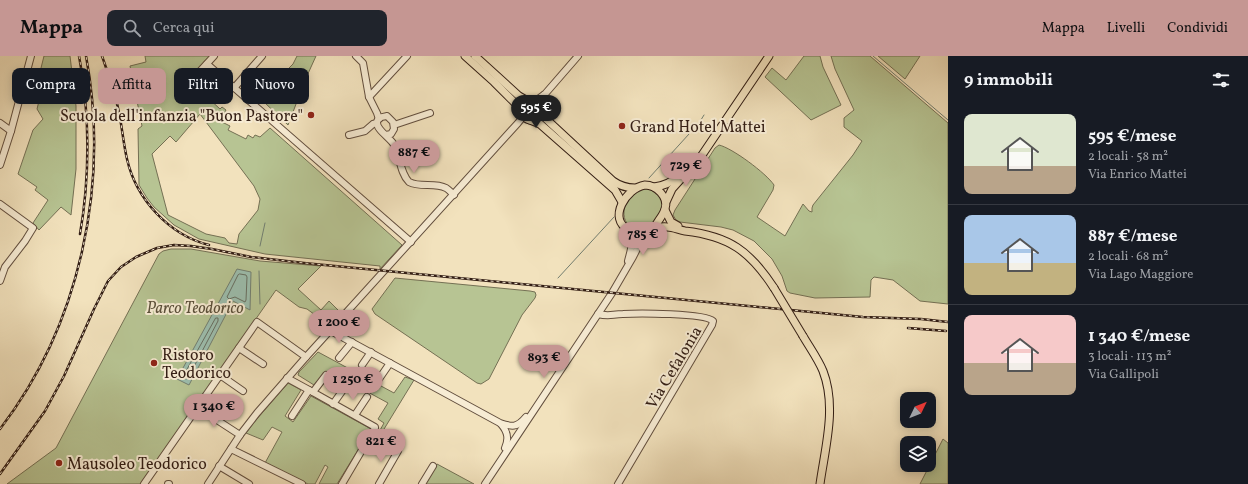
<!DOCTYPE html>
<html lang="it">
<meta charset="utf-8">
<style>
:root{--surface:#171b24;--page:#20242c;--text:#f1f3f6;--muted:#9ea1a6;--line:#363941;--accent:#c59692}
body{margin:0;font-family:Vollkorn,serif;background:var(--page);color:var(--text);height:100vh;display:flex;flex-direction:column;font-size:15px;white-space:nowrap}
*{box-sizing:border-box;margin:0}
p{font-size:13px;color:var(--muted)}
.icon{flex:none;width:22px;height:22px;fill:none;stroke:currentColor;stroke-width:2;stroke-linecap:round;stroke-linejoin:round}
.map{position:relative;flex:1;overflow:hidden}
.sheet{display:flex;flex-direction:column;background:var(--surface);width:300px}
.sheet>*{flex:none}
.banner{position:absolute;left:12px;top:12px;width:380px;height:36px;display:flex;gap:8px}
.needle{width:26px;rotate:47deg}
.buttons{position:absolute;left:900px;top:336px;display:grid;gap:8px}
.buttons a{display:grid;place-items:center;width:36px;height:36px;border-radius:8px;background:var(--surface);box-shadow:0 2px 10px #0003;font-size:20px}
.price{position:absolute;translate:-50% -34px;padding:0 9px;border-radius:14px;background:var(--accent);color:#111;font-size:13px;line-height:26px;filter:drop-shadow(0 1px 2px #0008)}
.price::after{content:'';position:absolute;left:50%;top:24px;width:12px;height:9px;margin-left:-6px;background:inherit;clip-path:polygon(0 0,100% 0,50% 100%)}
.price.active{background:#222;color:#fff}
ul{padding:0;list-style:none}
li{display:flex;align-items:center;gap:12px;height:100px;padding:0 16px}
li+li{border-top:1px solid var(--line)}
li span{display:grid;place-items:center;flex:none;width:112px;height:80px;border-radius:8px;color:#555}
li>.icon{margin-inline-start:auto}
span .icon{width:48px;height:48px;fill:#fffc;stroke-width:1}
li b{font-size:17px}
h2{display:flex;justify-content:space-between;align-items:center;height:48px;padding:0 16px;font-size:17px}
.tag{padding:0 14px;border-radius:8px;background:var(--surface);box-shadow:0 2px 10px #0003;font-size:14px;line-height:36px}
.tag.active{background:var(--accent);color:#111}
header{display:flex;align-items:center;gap:24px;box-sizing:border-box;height:56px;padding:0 20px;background:var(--accent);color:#111}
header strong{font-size:19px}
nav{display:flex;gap:22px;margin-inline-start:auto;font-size:14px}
.search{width:280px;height:36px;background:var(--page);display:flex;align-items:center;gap:10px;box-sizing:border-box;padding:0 14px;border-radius:8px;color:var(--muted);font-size:15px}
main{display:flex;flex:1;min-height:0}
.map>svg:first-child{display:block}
</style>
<header>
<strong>Mappa</strong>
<div class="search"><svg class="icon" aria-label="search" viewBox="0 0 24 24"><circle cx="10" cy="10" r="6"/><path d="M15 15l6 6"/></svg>Cerca qui</div>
<nav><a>Mappa</a><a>Livelli</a><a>Condividi</a></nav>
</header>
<main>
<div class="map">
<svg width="948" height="428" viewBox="0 0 948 428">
<rect width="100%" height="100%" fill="#f2e2bd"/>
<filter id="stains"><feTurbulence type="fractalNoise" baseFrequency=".005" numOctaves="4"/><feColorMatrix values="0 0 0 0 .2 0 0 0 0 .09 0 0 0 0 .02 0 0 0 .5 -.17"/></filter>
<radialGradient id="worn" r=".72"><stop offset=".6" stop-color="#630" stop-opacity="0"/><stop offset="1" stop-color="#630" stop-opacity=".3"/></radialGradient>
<g fill="#b7c493" stroke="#747054" fill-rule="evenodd">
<polygon points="44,0 70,0 76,50 76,113 71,159 61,151 39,174 33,167 48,144 35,134 37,131 18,118 33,74 43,63 37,53 46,17 40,16"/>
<path d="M145,0H210L187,25L192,29L205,15L211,21L202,31L208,36L206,40L220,53L222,51L226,54L220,65L230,70L228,74L246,83L248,79L253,82L255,79L260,81L270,72L402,189L380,213V210L265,198L199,183L174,169L154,151L147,142L139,129L138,73L142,70L130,10L146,6ZM200,58L254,130L260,143L258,154L239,178L237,188L229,187L225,182L206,178L168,159L152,98L170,80L176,86Z"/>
<polygon points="297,0 316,0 306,22 288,69 263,45 289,15 288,13 293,8"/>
<polygon points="804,0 820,0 823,11 841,49 811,64 765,21 772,12 786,24"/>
<path d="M831,0H870L948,67V248L920,245L893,224L874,221L871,224L870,241L815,242L790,237L787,235L782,220L772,203L754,185L733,174L721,171L680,166L676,164L673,159L675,154L715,92L719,89C732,92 766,117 774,129L773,134L757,161L785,180L803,148L809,155L812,156V152L813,149L853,99L862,85L844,71V62L854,54L835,13Z"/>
<polygon points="878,0 920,0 905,23"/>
<circle cx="531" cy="55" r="6"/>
<path d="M648,132L657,136L663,145L662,155L648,173C620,178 617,150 636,135C638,133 644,133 648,132Z"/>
<polygon points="171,193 191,193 260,205 321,210 298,233 321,254 329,245 341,257 330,270 307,253 299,251 276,234 141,428 7,428 56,392 159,198 163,195"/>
<polygon points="395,222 530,235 535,236 536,239 535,242 522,259 489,323 481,328 477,327 375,258 372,253"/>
<polygon points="318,296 394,337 405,321 414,324 381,378 379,376 384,367 378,363 388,347 331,316 328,319 324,317 314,329 298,319 299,316"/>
<polygon points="288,327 301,334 285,360 293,366 311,340 371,373 337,428 319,428 328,411 325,409 315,428 308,428 265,407 282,376 272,371 263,384 246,377 256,364"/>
<polygon points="943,383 948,387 948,428 920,428"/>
<polygon points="437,408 474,428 425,428"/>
</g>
<polygon fill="#9cbeae" stroke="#727e70" points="237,213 251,216 250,254 233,245 189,329 177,323"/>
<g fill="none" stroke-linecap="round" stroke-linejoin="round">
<g stroke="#676e61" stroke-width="1">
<polygon points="240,218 246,219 247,221 246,244 245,246 235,241 229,243 227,241 238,219"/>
<polygon points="216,262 218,262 218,265 188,322 186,323 184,322 184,319"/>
</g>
<g stroke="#727e70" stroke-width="1">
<polyline points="873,0 948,64"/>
<polyline points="649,122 699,67 704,59"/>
<polyline points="260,190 265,167"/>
<polyline points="259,215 260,248"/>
<polyline points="558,222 614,161"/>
</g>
<g stroke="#624e3e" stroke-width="8">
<g id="minor">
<polyline points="356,0 363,7 369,41 377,57 379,63"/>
<polyline points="207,8 411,186"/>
<polyline points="189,27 214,0"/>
<polyline points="234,32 262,0"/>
<polyline points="369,41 407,0"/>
<polyline points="533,47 545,38 578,0"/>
<polyline points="539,52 544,39"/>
<polyline points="0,67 11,75"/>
<polyline points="394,69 430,57"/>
<polyline points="349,79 365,75 373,68 377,67"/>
<path d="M386,79L391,78L394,73L393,66L387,60C382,61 378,61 377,66C376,74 391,82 395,90C400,101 400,117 409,126C420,132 435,126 446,132C449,134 452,137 454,139"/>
<polyline points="0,109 11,75 31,0"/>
<polyline points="0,148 33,172 25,185 5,211 0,225"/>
<path d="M627,173C635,184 631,193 628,205"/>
<path d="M598,258C610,261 612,258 623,258C637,257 705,257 713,265L712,269L618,428"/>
<path d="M331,275L500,367C512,371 517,372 526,361"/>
<polyline points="239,292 263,308"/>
<polyline points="339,302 352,286"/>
<polyline points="362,309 371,296"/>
<polyline points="220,319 243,335"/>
<polyline points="287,322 309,334"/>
<polyline points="379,323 390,307"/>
<polyline points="313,336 326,319"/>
<polyline points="333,348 343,334"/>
<polyline points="197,351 240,379"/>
<polyline points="355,359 367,341"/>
<polyline points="292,360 309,334 375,371 375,372 342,428"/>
<path d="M501,368C508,376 509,383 505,392"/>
<polyline points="231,393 302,428"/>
<polyline points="219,410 249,428"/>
<polyline points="144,428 257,266 306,301"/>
<polyline points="168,428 169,428"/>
<polyline points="208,428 240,379 257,357 306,301 518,67 522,62 522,58"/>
<polyline points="379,428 398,395"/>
<polyline points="422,428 433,410"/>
<polyline points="485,428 612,237 633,201 643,181 647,177"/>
</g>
</g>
<g stroke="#321d14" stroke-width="9">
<g id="major">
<polyline points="465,0 494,26 522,54"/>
<polyline points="475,0 519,40 531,47"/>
<circle cx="531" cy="55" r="9"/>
<path d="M539,55L545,62L613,125C620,130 626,132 635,132"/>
<polyline points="530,64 540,68 615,134 622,146"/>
<path d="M645,129C656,129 669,141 665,153C664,157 661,161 659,164C652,176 643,182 629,174C607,163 626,132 645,129Z"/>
<path d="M654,131C664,130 671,127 678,120"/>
<polyline points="666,146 672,133 700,102 769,0"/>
<polyline points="665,154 671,166 678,170"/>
<path d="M655,171C659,172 663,170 667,171C673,171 679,174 685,175C729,180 750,195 774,232"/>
<path d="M803,280C810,292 818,303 823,315C837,351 825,392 820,428"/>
</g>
</g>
<use href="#minor" stroke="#f7ecd4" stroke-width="6"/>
<use href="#major" stroke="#f2e2bd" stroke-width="7"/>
<g stroke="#321d14" stroke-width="2.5">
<g id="rail">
<path d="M79,0C90,56 90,121 80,178"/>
<path d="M102,0C108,17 114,34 118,52C122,69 123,86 127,103C136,143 169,179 209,189"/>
<polyline points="908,272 946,275"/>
<path d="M0,373C80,269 110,128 86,0"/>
<polyline points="0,418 45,355 64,320 94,253 108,225 121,211 136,201 157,192 174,189 191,190 212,193 251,201 304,207 863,261 921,263 948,266"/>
</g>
</g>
<use href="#rail" stroke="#f7ecd4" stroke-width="1" stroke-dasharray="3" stroke-linecap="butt"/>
<g stroke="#321d14" stroke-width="9" stroke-linecap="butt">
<polyline id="major-bridge" points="774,232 803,280"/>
</g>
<use href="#major-bridge" stroke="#f2e2bd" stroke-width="7"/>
</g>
<g fill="#8f2418" stroke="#f7ecd4" stroke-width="1.5">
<circle cx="311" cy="59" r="4"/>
<circle cx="622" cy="70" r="4"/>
<circle cx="154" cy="307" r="4"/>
<circle cx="59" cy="407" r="4"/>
</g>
<g text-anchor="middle" stroke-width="4" stroke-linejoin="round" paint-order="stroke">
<g font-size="16" fill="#321d14" stroke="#f7ecd4" text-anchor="start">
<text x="303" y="65" text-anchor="end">Scuola dell'infanzia "Buon Pastore"</text>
<text x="630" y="76">Grand Hotel Mattei</text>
<text x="162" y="304">Ristoro<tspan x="162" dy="18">Teodorico</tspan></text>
<text x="67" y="413">Mausoleo Teodorico</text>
</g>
<g font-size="16" font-style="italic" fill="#5a4f3a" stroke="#f7ecd4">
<text x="195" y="257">Parco Teodorico</text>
</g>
<g font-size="16" fill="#321d14" stroke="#f7ecd4">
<text transform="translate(673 311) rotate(-59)" y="6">Via Cefalonia</text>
</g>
</g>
<rect width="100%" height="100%" filter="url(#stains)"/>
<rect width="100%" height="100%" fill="url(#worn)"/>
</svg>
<div class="buttons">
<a><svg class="needle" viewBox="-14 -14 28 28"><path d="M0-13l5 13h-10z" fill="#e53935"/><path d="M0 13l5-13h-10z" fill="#9ea1a6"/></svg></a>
<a><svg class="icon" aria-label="layers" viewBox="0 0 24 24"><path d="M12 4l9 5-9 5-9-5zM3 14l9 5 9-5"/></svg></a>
</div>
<b class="price active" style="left:536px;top:73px">595 €</b>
<b class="price" style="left:414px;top:118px">887 €</b>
<b class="price" style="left:686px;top:131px">729 €</b>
<b class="price" style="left:643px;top:200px">785 €</b>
<b class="price" style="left:339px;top:288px">1 200 €</b>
<b class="price" style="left:544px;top:323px">893 €</b>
<b class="price" style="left:353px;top:345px">1 250 €</b>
<b class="price" style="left:214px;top:372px">1 340 €</b>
<b class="price" style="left:381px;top:407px">821 €</b>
<div class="banner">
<a class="tag">Compra</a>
<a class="tag active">Affitta</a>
<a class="tag">Filtri</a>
<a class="tag">Nuovo</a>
</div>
</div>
<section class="sheet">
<h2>9 immobili<svg class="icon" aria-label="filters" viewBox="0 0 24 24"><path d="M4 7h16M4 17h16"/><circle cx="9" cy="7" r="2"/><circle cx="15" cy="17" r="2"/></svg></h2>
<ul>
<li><span style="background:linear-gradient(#dfe7d0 65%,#b9a48a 0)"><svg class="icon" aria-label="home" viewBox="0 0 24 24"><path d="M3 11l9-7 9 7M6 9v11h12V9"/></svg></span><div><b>595 €/mese</b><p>2 locali · 58 m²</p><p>Via Enrico Mattei</p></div></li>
<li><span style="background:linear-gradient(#a9c7e8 60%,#c2b280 0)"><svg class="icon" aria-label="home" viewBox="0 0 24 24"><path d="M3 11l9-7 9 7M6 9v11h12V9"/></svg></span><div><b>887 €/mese</b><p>2 locali · 68 m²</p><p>Via Lago Maggiore</p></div></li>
<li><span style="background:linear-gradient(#f6c9c9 60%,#b9a48a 0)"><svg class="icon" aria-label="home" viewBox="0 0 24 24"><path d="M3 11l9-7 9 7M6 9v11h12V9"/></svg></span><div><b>1 340 €/mese</b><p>3 locali · 113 m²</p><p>Via Gallipoli</p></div></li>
</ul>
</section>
</main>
